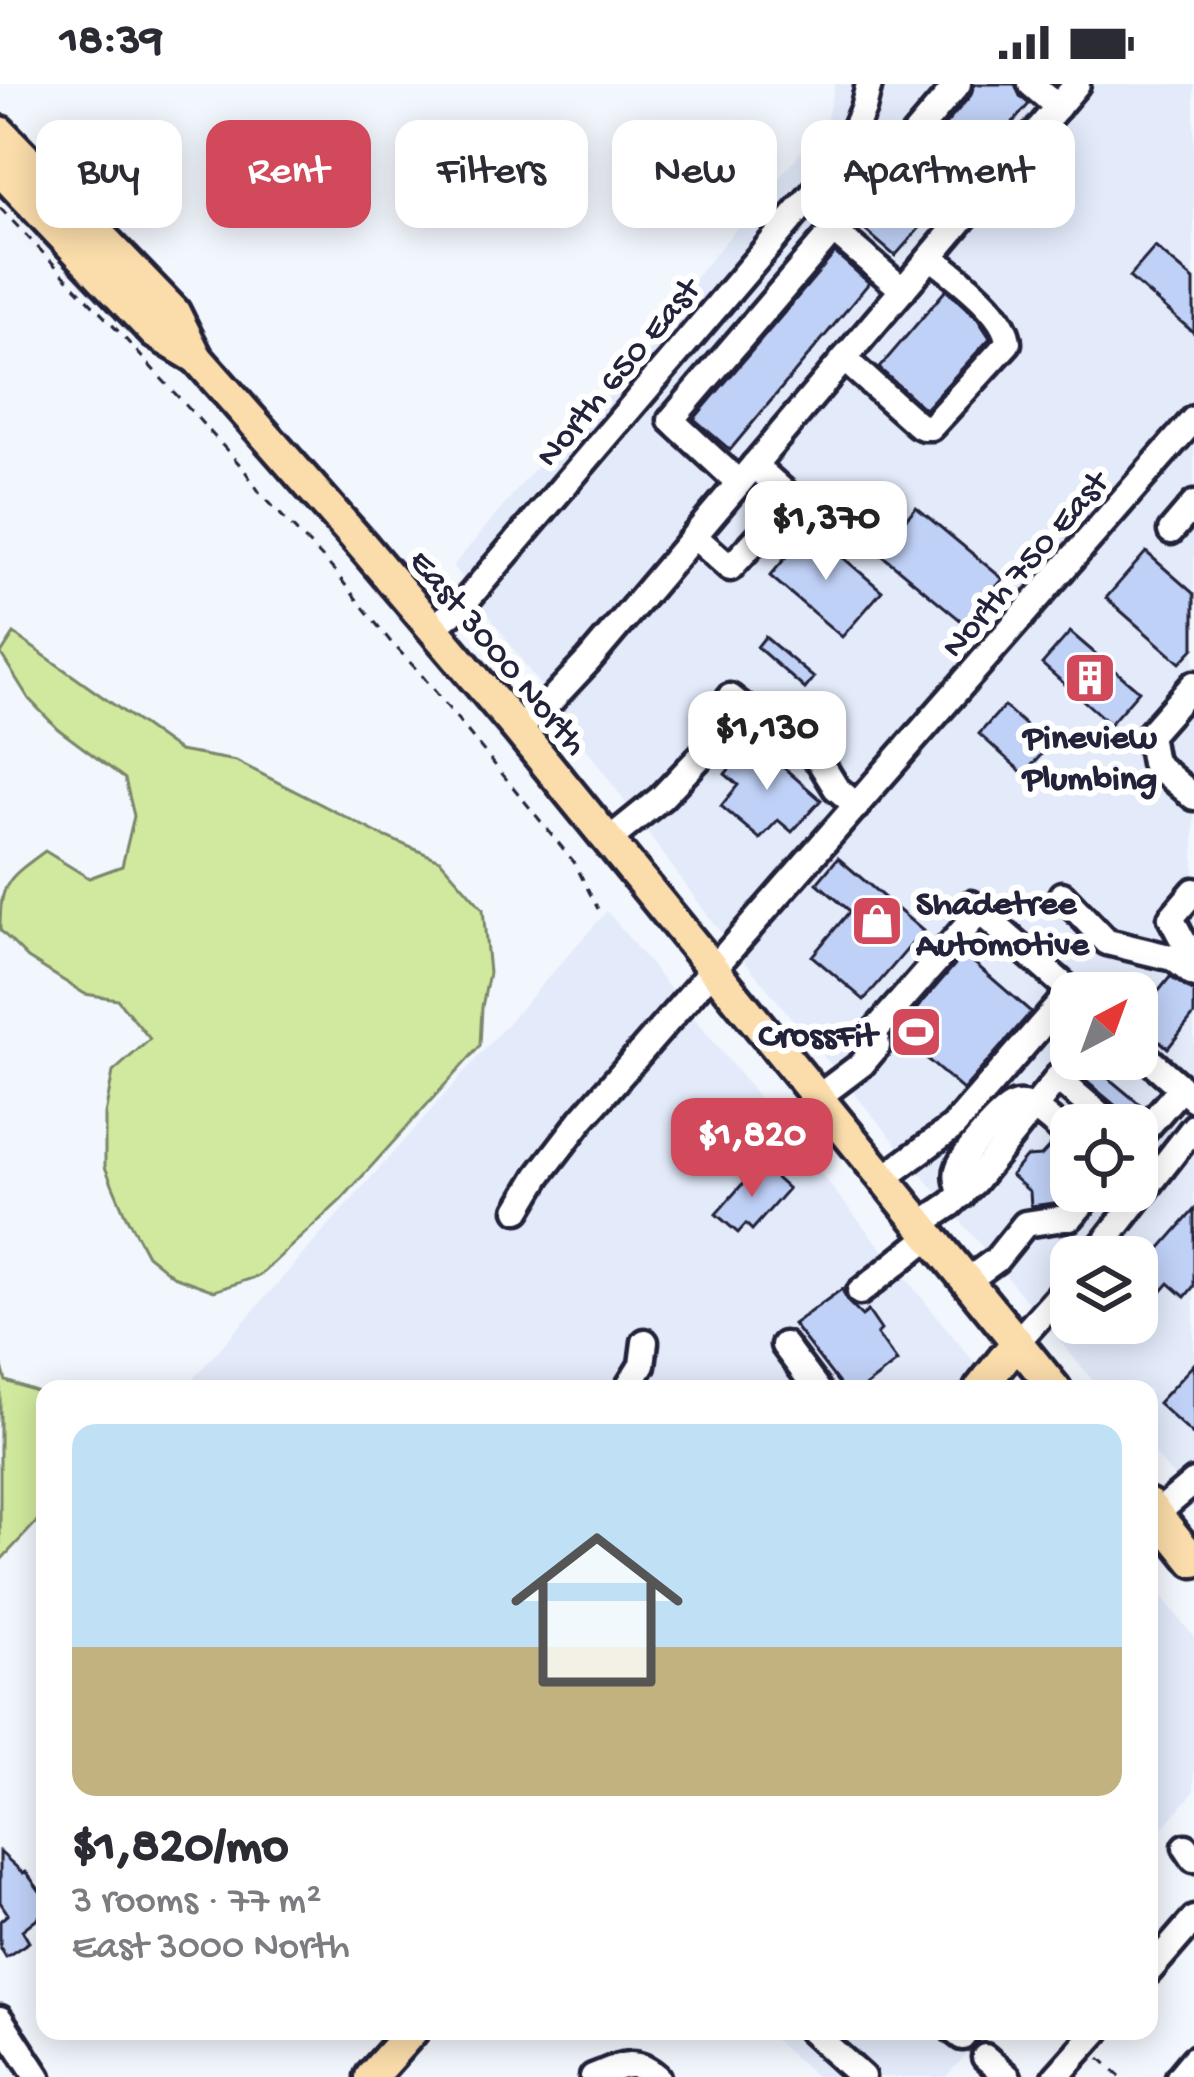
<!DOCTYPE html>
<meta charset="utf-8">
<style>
:root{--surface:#fff;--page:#f2f2f3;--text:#2b2b33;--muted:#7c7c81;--line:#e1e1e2;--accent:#d1495b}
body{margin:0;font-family:"Gochi Hand",sans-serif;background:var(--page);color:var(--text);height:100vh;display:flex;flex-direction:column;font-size:45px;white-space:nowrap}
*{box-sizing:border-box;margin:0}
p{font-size:39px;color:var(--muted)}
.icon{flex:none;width:66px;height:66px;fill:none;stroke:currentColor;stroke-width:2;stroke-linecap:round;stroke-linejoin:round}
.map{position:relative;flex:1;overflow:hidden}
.drawer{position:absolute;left:36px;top:1296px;width:1122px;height:660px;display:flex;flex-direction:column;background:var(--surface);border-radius:24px;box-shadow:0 6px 30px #0003}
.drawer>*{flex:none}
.banner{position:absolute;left:36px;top:36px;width:1122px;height:108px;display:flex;gap:24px}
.needle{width:78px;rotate:41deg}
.tools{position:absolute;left:1050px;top:888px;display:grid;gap:24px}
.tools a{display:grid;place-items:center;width:108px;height:108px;border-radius:24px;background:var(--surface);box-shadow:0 6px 30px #0003;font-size:60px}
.price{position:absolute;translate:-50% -102px;padding:0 27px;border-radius:24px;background:#fff;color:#222;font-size:39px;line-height:78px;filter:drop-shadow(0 3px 6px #0008)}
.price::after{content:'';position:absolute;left:50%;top:72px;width:36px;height:27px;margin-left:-18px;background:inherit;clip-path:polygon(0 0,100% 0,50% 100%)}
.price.current{background:var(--accent);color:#fff}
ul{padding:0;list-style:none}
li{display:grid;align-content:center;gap:24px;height:636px;padding:0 36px}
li+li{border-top:3px solid var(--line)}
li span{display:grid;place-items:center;height:372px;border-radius:24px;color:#555}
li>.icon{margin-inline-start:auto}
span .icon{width:216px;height:216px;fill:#fffc;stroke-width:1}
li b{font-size:51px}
.pill{padding:0 42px;border-radius:24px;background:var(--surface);box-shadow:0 6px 30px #0003;font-size:42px;line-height:108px}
.pill.current{background:var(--accent);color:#fff}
.status{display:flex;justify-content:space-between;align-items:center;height:84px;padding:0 60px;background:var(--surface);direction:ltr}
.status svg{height:33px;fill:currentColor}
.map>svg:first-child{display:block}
</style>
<div class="status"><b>18:39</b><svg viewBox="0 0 49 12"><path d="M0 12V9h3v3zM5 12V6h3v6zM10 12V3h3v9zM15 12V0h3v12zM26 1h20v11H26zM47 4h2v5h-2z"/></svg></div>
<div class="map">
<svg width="1194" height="1993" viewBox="0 0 1194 1993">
<rect width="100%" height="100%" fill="#f2f6fd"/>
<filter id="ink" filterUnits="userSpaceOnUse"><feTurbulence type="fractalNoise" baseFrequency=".00833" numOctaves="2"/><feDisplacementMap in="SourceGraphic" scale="24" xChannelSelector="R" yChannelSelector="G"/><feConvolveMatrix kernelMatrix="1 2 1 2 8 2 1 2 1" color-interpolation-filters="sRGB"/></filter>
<g filter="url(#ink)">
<g fill="#e3ebfb" fill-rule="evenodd">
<path d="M835,0H1194V1417L1149,1363V1305H1100L717,844L453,482L826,38ZM1071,909H1137V975H1071ZM1071,1041H1137V1107H1071ZM1071,1173H1137V1239H1071Z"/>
<polygon points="607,827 996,1305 184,1305"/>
<polygon points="1149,1497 1194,1553 1194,1708 1149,1760"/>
<polygon points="764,1947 986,1947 946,1993 817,1993"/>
</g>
<g fill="#d1e99e" stroke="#7a866c" stroke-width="3">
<path d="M14,550L179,667L236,677L379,750L440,776L483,825L489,889L482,923L480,962L341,1116L259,1192L214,1207L173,1192L147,1171L125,1130L105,1083V1031L113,988L150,955L117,915L85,910L28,874L0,846C0,798 7,795 45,767L89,794L122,782L134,732L125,695L58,645L29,615L1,570Z"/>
<polygon points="0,1275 6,1297 45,1310 45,1429 0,1477"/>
</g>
<g fill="#c0d1f7" stroke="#22223b" stroke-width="3">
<polygon points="974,0 1015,0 1020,12 1029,20 895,172 859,141 971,11"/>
<polygon points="1155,163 1194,196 1194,249 1129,193"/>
<polygon points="835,169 869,199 730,366 694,335"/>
<polygon points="946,206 977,234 990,254 925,325 879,284"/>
<polygon points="916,423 1003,495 965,540 878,468"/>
<polygon points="810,445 882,507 842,553 770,492"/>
<polygon points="1146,468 1194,510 1194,564 1180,579 1106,514"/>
<polygon points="1070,548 1139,607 1110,640 1042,580"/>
<polygon points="765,553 814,594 805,605 757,563"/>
<polygon points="1004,622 1049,662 1024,690 979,650"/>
<polygon points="753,657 821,716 792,748 778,736 760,755 721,722 738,701 725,690"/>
<polygon points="838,774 923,847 864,916 812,872 850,827 817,799"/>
<polygon points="964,870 1031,928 963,1006 896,949"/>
<polygon points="1170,893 1194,908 1194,931 1168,964 1137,938 1137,934"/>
<polygon points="1089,978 1143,1023 1129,1039 1123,1028 1080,992"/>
<polygon points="1052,1060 1061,1068 1071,1071 1071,1093 1062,1104 1062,1118 1031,1122 1030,1108 1011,1091 1026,1073 1041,1072"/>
<polygon points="760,1080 788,1105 752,1146 746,1140 738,1149 716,1130"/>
<polygon points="1194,1126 1194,1202 1185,1213 1169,1199 1137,1236 1137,1191"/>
<polygon points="842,1205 847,1217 862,1232 868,1227 881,1246 877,1250 897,1278 862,1305 843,1305 793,1240"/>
<polygon points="1194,1280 1194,1352 1158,1319"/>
<polygon points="0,1768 23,1789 26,1788 45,1814 45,1828 22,1846 29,1858 6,1873 0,1863 0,1837 8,1830 0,1818"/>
</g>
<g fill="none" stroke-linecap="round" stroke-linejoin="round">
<g stroke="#22223b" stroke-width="33">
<g id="minor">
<polyline points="1031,0 1058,23"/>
<polyline points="833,146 903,206"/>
<path d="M844,275L917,340L923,343H931L1008,259C1007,229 954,191 931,173"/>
<polyline points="739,399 671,336 958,0"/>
<polyline points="1171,447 1194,420"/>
<polyline points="694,452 730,484 793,416 754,381"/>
<polyline points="433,544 464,519 839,79 863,25 869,0"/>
<polyline points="1194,600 1149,651 1154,679 1194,713"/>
<polyline points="730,613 754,632 787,646 820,678 836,704 857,722"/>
<polyline points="517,644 544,624 589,576 1077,0"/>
<polyline points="609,756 661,714 722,650"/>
<polyline points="1194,807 1171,834 1189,868 1194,873"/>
<polyline points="1062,811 1107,858 1173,874 1194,891"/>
<polyline points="971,820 1073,909"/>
<polyline points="1137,965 1194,1015"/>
<polyline points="1057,994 1112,1041"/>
<polyline points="817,1014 862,980 877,962 875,947 980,827"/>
<polyline points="1137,1055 1181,1004"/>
<polyline points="884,1094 953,1043 1071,907"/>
<path d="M962,1111C959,1102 955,1092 959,1083C964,1070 1003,1023 1016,1021C1036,1018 1057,1043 1071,1055"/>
<polyline points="518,1126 539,1091 582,1035 1194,335"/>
<polyline points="921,1140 951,1120 975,1097 1073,975"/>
<polyline points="1093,1173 1194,1043"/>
<polyline points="967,1197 996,1176 1025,1140 1071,1133 1093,1107"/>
<polyline points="860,1208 930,1152"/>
<polyline points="1017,1258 1071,1198"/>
<polyline points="784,1261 817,1305"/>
<polyline points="627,1305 642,1281 645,1258"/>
<polyline points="1156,1430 1194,1398"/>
<polyline points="1186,1763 1194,1775"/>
<polyline points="1149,1887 1194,1835"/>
<polyline points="0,1935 38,1993"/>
<polyline points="811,1947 862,1993"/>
<polyline points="954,1947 962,1953 967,1947"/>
<polyline points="985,1973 1008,1993"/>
<path d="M593,1993C619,1983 634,1972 657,1993"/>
<polyline points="1056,1993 1097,1947"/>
<polyline points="1179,1993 1194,1975"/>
</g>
</g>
<g stroke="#22223b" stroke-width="39">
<g id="major">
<polyline points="0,48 174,228 197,274 362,461 517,644 1055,1305"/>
<polyline points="0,86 155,249 197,274"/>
<polyline points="980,1305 1017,1258"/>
<polyline points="1149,1421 1194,1477"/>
<polyline points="371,1993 412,1947"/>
</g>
</g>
<g stroke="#22223b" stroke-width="3" stroke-dasharray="9 9" stroke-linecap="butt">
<polyline points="0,124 119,248 243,384 260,409 331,483 390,557 420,589 574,778 598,825"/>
<polyline points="1100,1974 1121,1993"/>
</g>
<use href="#minor" stroke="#fff" stroke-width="24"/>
<use href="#major" stroke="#fbddab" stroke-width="30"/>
</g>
</g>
<defs>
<g id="building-square" transform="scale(2.7)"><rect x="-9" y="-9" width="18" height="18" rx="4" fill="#d1495b" stroke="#fff"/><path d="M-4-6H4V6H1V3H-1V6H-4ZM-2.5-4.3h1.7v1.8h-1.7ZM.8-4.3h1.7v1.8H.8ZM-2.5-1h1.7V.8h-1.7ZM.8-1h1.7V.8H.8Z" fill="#fff"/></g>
<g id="shop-square" transform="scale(2.7)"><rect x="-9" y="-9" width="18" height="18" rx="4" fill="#d1495b" stroke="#fff"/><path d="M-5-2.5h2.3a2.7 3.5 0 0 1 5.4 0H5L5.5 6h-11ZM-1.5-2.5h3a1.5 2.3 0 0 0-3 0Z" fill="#fff"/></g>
<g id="stadium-square" transform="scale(2.7)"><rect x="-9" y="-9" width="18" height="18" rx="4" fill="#d1495b" stroke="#fff"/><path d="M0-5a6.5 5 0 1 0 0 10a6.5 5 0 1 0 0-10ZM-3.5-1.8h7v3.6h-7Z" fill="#fff"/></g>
</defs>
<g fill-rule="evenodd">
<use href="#building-square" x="1090" y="594"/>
<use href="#shop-square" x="877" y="837"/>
<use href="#stadium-square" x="916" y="948"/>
</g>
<g text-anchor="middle" stroke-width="12" stroke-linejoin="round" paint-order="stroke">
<g font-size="36" fill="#22223b" stroke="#fff">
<text transform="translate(615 286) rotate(-50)" y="13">North 650 East</text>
<text transform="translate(1022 478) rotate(-49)" y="13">North 750 East</text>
<text transform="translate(501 566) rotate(50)" y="13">East 3000 North</text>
</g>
<g font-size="36" font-weight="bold" fill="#22223b" stroke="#fff">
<text x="1090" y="663">Pineview<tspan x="1090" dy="41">Plumbing</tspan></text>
<text x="916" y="829" text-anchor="start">Shadetree<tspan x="916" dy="41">Automotive</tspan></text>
<text x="877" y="961" text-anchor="end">CrossFit</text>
</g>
</g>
</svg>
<div class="tools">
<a><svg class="needle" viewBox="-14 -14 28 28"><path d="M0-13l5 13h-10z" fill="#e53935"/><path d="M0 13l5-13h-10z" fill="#7c7c81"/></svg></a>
<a><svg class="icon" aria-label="locate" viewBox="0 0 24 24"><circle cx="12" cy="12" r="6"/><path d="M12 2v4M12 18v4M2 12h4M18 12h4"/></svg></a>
<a><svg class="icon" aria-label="layers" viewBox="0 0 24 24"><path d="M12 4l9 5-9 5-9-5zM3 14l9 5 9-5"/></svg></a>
</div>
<b class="price" style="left:826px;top:499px">$1,370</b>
<b class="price" style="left:767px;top:709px">$1,130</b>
<b class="price current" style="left:752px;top:1116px">$1,820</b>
<div class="banner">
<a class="pill">Buy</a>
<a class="pill current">Rent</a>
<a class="pill">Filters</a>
<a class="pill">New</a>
<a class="pill">Apartment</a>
</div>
<section class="drawer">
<ul>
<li><span style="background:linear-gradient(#bfe0f5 60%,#c2b280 0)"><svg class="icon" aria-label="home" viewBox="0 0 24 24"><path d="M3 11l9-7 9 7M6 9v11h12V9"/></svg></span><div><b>$1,820/mo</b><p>3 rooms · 77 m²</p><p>East 3000 North</p></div></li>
</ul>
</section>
</div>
